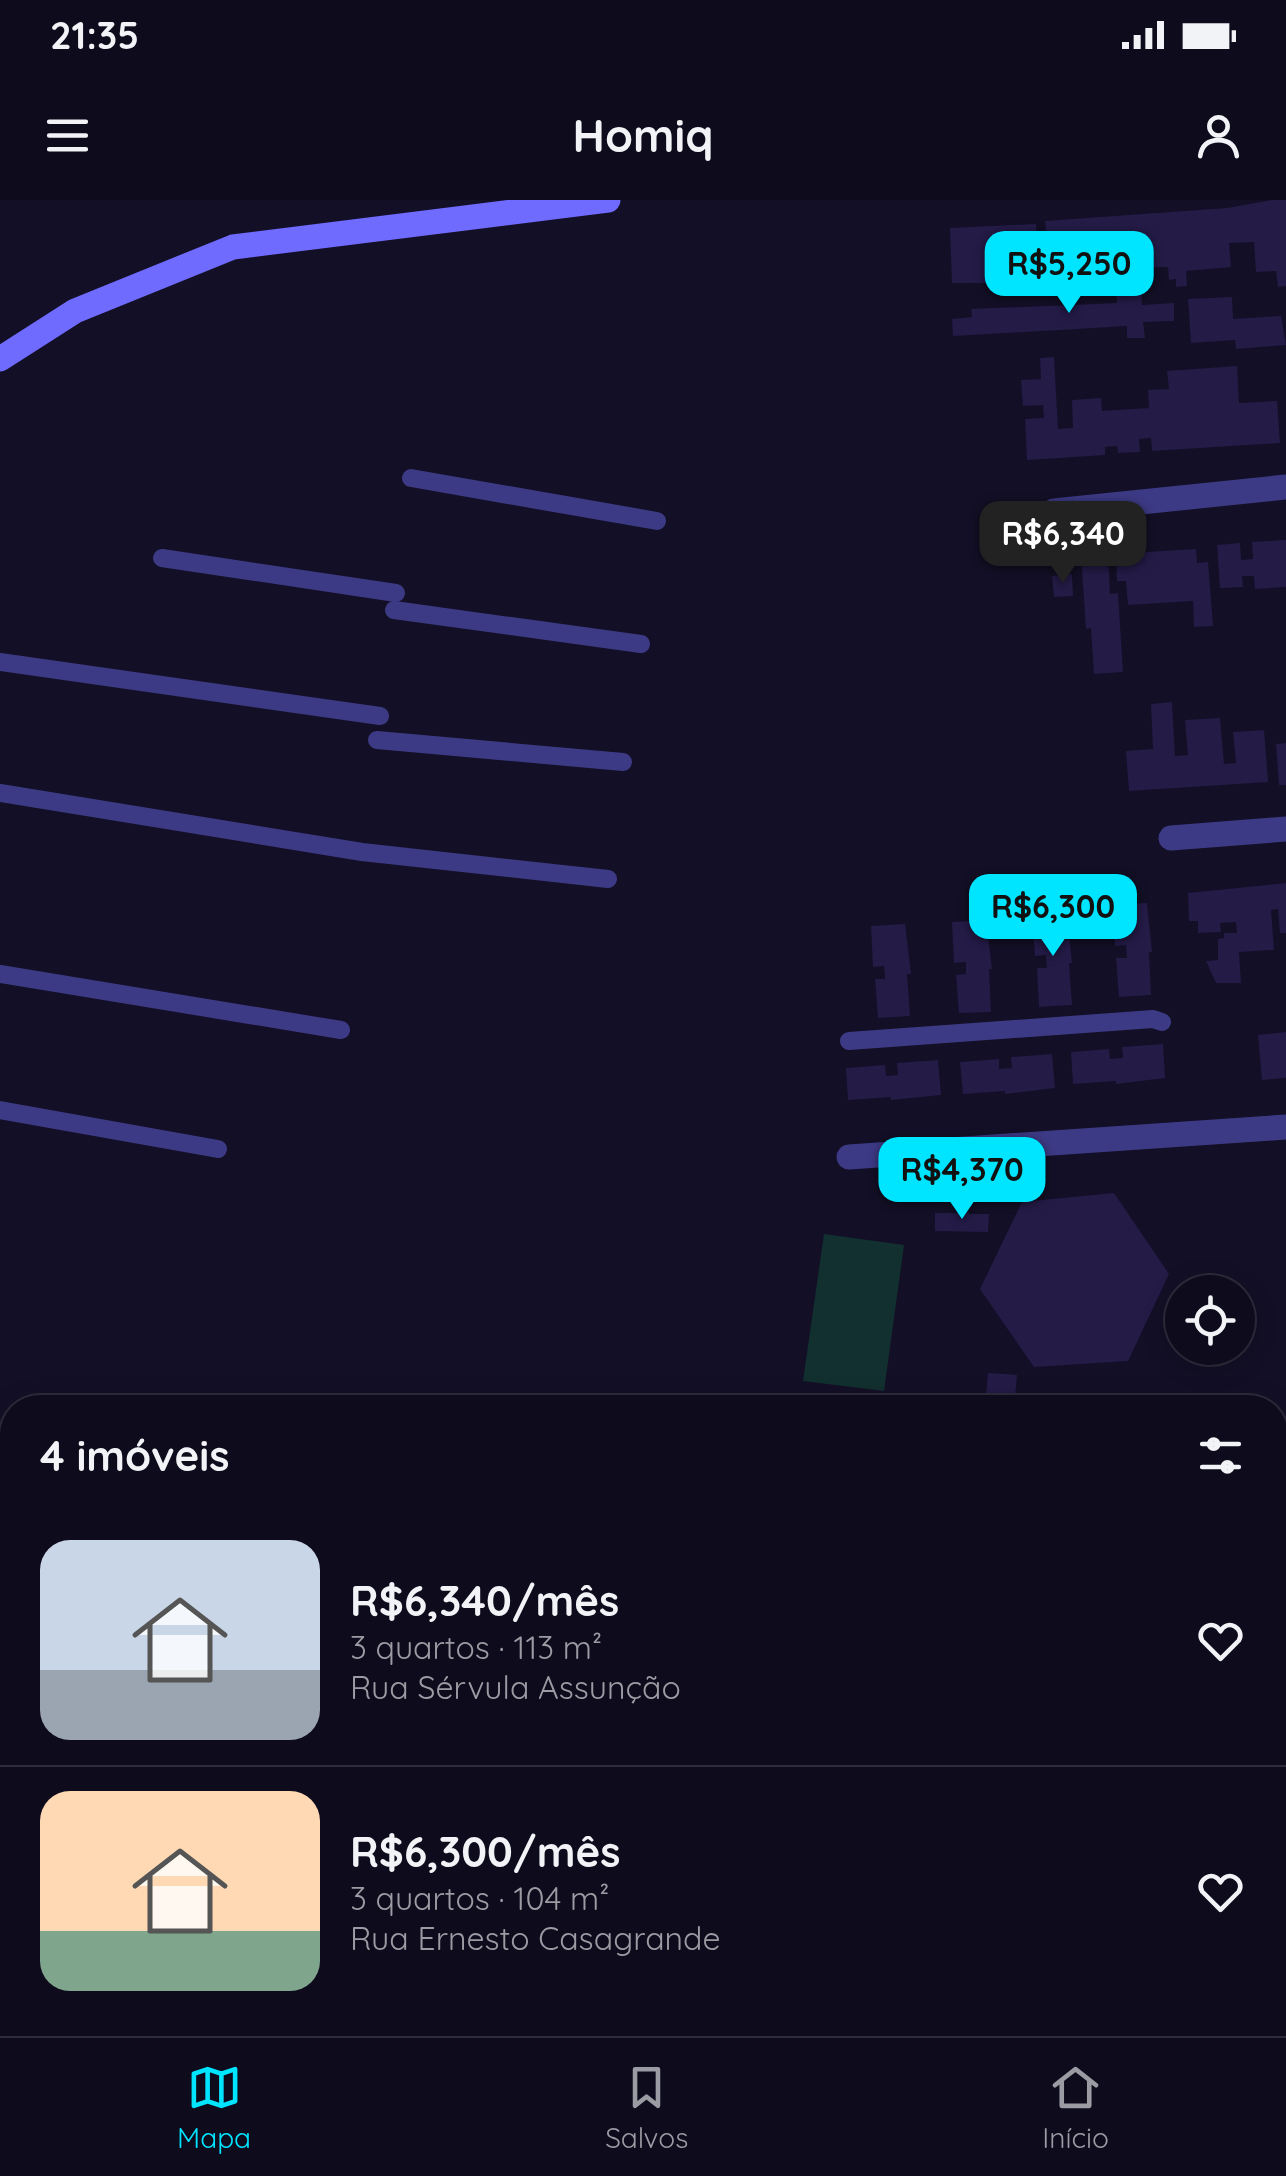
<!DOCTYPE html>
<html lang="pt">
<meta charset="utf-8">
<style>
:root{--surface:#0e0b1c;--page:#1c1929;--text:#f1f3f6;--muted:#9b9ba3;--line:#2e2b3b;--accent:#00e5ff}
body{margin:0;font-family:Quicksand,sans-serif;background:var(--page);color:var(--text);height:100vh;display:flex;flex-direction:column;font-size:38px;white-space:nowrap}
*{box-sizing:border-box;margin:0}
p{font-size:32px;color:var(--muted)}
.icon{flex:none;width:55px;height:55px;fill:none;stroke:currentColor;stroke-width:2;stroke-linecap:round;stroke-linejoin:round}
.map{position:relative;flex:1;overflow:hidden}
.drawer{position:absolute;left:0px;top:1195px;width:1288px;height:642px;display:flex;flex-direction:column;background:var(--surface);border-radius:40px 40px 0 0;box-shadow:0 5px 25px #0003,0 0 0 2px var(--line)}
.drawer>*{flex:none}
.tools{position:absolute;left:1165px;top:1075px;display:grid;gap:20px}
.tools a{display:grid;place-items:center;width:90px;height:90px;border-radius:50%;background:var(--surface);box-shadow:0 5px 25px #0003,0 0 0 2px var(--line);font-size:50px}
.price{position:absolute;translate:-50% -85px;padding:0 22px;border-radius:20px;background:var(--accent);color:#111;font-size:32px;line-height:65px;filter:drop-shadow(0 2px 5px #0008)}
.price::after{content:'';position:absolute;left:50%;top:60px;width:30px;height:22px;margin-left:-15px;background:inherit;clip-path:polygon(0 0,100% 0,50% 100%)}
.price.active{background:#222;color:#fff}
ul{padding:0;list-style:none}
li{display:flex;align-items:center;gap:30px;height:250px;padding:0 40px}
li+li{border-top:2px solid var(--line)}
li span{display:grid;place-items:center;flex:none;width:280px;height:200px;border-radius:30px;color:#555}
li>.icon{margin-inline-start:auto}
span .icon{width:120px;height:120px;fill:#fffc;stroke-width:1}
li b{font-size:42px}
h2{display:flex;justify-content:space-between;align-items:center;height:120px;padding:0 40px;font-size:42px}
.status{display:flex;justify-content:space-between;align-items:center;height:70px;padding:0 50px;background:var(--surface);direction:ltr}
.status svg{height:28px;fill:currentColor}
header{display:flex;justify-content:space-between;align-items:center;height:130px;padding:0 40px;background:var(--surface);font-size:45px;font-weight:800}
.tab-bar{display:flex;justify-content:space-around;align-items:center;height:140px;border-top:2px solid var(--line);background:var(--surface);font-size:28px;color:var(--muted)}
.tab-bar a{display:grid;justify-items:center;gap:5px}
.tab-bar .active{color:var(--accent)}
.map>svg:first-child{display:block}
</style>
<div class="status"><b>21:35</b><svg viewBox="0 0 49 12"><path d="M0 12V9h3v3zM5 12V6h3v6zM10 12V3h3v9zM15 12V0h3v12zM26 1h20v11H26zM47 4h2v5h-2z"/></svg></div>
<header><svg class="icon" aria-label="menu" viewBox="0 0 24 24"><path d="M4 6h16M4 12h16M4 18h16"/></svg>Homiq<svg class="icon" aria-label="person" viewBox="0 0 24 24"><circle cx="12" cy="8" r="4"/><path d="M4 21q1-7 8-7t8 7"/></svg></header>
<div class="map">
<svg width="1286" height="1836" viewBox="0 0 1286 1836">
<rect width="100%" height="100%" fill="#130f26"/>
<polygon fill="#12302f" points="824,1034 904,1045 884,1191 803,1181"/>
<g fill="#241b47">
<polygon points="1272,0 1286,0 1286,86 1278,87 1276,71 1256,72 1254,42 1229,43 1231,67 1186,71 1187,86 1176,87 1176,79 1169,80 1168,67 1127,68 1127,75 1025,76 1024,72 1014,72 1012,42 1002,43 1005,90 989,90 989,83 952,83 950,28 1036,24 1038,54 1048,53 1045,21 1227,8"/>
<polygon points="1141,81 1142,105 1174,103 1174,121 1143,122 1145,138 1127,138 1127,126 953,136 952,119 972,117 971,109 1117,103 1116,83"/>
<polygon points="1232,97 1233,119 1281,116 1286,145 1236,149 1235,140 1191,143 1188,99"/>
<polygon points="1054,157 1058,229 1073,228 1072,200 1101,198 1102,211 1149,208 1148,190 1169,189 1167,171 1237,166 1239,203 1277,201 1280,243 1152,251 1151,238 1139,239 1140,252 1118,253 1117,246 1105,247 1105,255 1027,260 1025,219 1044,218 1043,205 1023,206 1021,180 1041,179 1040,158"/>
<polygon points="1286,340 1286,387 1255,389 1254,376 1242,376 1243,387 1220,388 1217,345 1240,343 1241,360 1253,359 1252,342"/>
<polygon points="1196,349 1197,363 1208,362 1213,426 1194,427 1193,401 1128,405 1126,381 1117,381 1116,354"/>
<polygon points="1108,355 1110,394 1118,393 1123,472 1094,474 1091,428 1086,429 1081,356"/>
<polygon points="1072,374 1073,396 1054,397 1052,376"/>
<polygon points="1172,502 1175,556 1188,555 1185,520 1220,518 1224,564 1236,563 1233,532 1264,530 1268,582 1129,591 1126,551 1153,549 1151,504"/>
<polygon points="1286,543 1286,585 1279,585 1276,544"/>
<polygon points="1286,683 1286,733 1280,733 1278,709 1271,710 1274,750 1239,752 1241,783 1216,783 1206,761 1218,760 1218,739 1224,738 1224,733 1237,733 1236,722 1220,723 1221,732 1198,733 1198,721 1189,721 1188,693"/>
<polygon points="1147,703 1152,752 1149,752 1151,795 1119,797 1116,758 1127,758 1126,745 1115,746 1112,705"/>
<polygon points="1067,713 1072,763 1069,763 1072,805 1039,807 1037,768 1047,768 1046,755 1035,756 1032,715"/>
<polygon points="986,720 992,769 989,769 991,812 959,813 956,775 966,774 966,762 954,763 952,722"/>
<polygon points="905,724 911,774 907,774 910,816 878,818 875,779 885,779 884,766 873,767 871,726"/>
<polygon points="1286,832 1286,878 1262,880 1258,835"/>
<polygon points="1163,844 1165,878 1116,884 1116,881 1073,884 1071,852 1109,849 1110,859 1123,858 1122,847"/>
<polygon points="1052,854 1055,888 1005,894 1005,891 963,894 960,862 999,859 999,869 1012,868 1011,857"/>
<polygon points="938,860 941,895 891,900 891,897 848,900 846,868 885,865 886,876 898,875 897,863"/>
<polygon points="1114,993 1169,1074 1128,1161 1034,1167 980,1089 1022,1002"/>
<polygon points="965,1009 970,1014 989,1014 988,1032 935,1031 935,1013 957,1013"/>
<polygon points="988,1173 1017,1175 1014,1208 985,1208"/>
<polygon points="1286,1468 1286,1523 1275,1525 1275,1470"/>
<polygon points="1286,1771 1286,1829 1262,1834 1260,1825 1275,1825 1275,1773"/>
</g>
<g fill="none" stroke-linecap="round" stroke-linejoin="round">
<g stroke="#3d3a85" stroke-width="18">
<polyline points="411,278 657,321"/>
<polyline points="162,358 396,393"/>
<polyline points="394,410 641,444"/>
<polyline points="0,462 380,516"/>
<polyline points="377,540 623,562"/>
<polyline points="0,593 362,652 608,679"/>
<polyline points="0,774 341,830"/>
<polyline points="849,841 1153,819 1162,822"/>
<polyline points="0,910 218,949"/>
</g>
<g stroke="#3d3a85" stroke-width="25">
<polyline points="1054,311 1286,287"/>
<polyline points="1171,638 1286,629"/>
<polyline points="849,957 1286,927"/>
<polyline points="0,1307 12,1318"/>
<polyline points="1275,1631 1286,1629"/>
<polyline points="0,1687 12,1699"/>
<polyline points="151,1825 163,1836"/>
<polyline points="863,1825 868,1836"/>
<polyline points="1166,1825 1170,1836"/>
<polyline points="528,1836 530,1825"/>
<polyline points="637,1836 639,1825"/>
</g>
<polyline stroke="#6f6bff" stroke-width="25" points="0,159 75,111 233,47 608,0"/>
</g>
</svg>
<div class="tools">
<a><svg class="icon" aria-label="locate" viewBox="0 0 24 24"><circle cx="12" cy="12" r="6"/><path d="M12 2v4M12 18v4M2 12h4M18 12h4"/></svg></a>
</div>
<b class="price" style="left:1069px;top:116px">R$5,250</b>
<b class="price active" style="left:1063px;top:386px">R$6,340</b>
<b class="price" style="left:1053px;top:759px">R$6,300</b>
<b class="price" style="left:962px;top:1022px">R$4,370</b>
<section class="drawer">
<h2>4 imóveis<svg class="icon" aria-label="filters" viewBox="0 0 24 24"><path d="M4 7h16M4 17h16"/><circle cx="9" cy="7" r="2"/><circle cx="15" cy="17" r="2"/></svg></h2>
<ul>
<li><span style="background:linear-gradient(#c9d6e8 65%,#9aa5b1 0)"><svg class="icon" aria-label="home" viewBox="0 0 24 24"><path d="M3 11l9-7 9 7M6 9v11h12V9"/></svg></span><div><b>R$6,340/mês</b><p>3 quartos · 113 m²</p><p>Rua Sérvula Assunção</p></div><svg class="icon" aria-label="heart" viewBox="0 0 24 24"><path d="M12 20l-8-8c-3-5 5-10 8-4 3-6 11-1 8 4z"/></svg></li>
<li><span style="background:linear-gradient(#ffd9b3 70%,#7fa58c 0)"><svg class="icon" aria-label="home" viewBox="0 0 24 24"><path d="M3 11l9-7 9 7M6 9v11h12V9"/></svg></span><div><b>R$6,300/mês</b><p>3 quartos · 104 m²</p><p>Rua Ernesto Casagrande</p></div><svg class="icon" aria-label="heart" viewBox="0 0 24 24"><path d="M12 20l-8-8c-3-5 5-10 8-4 3-6 11-1 8 4z"/></svg></li>
</ul>
</section>
</div>
<nav class="tab-bar">
<a class="active"><svg class="icon" aria-label="map" viewBox="0 0 24 24"><path d="M3 6l6-2 6 2 6-2v14l-6 2-6-2-6 2zM9 4v14M15 6v14"/></svg>Mapa</a>
<a><svg class="icon" aria-label="saved" viewBox="0 0 24 24"><path d="M7 4h10v16l-5-4-5 4z"/></svg>Salvos</a>
<a><svg class="icon" aria-label="home" viewBox="0 0 24 24"><path d="M3 11l9-7 9 7M6 9v11h12V9"/></svg>Início</a>
</nav>
